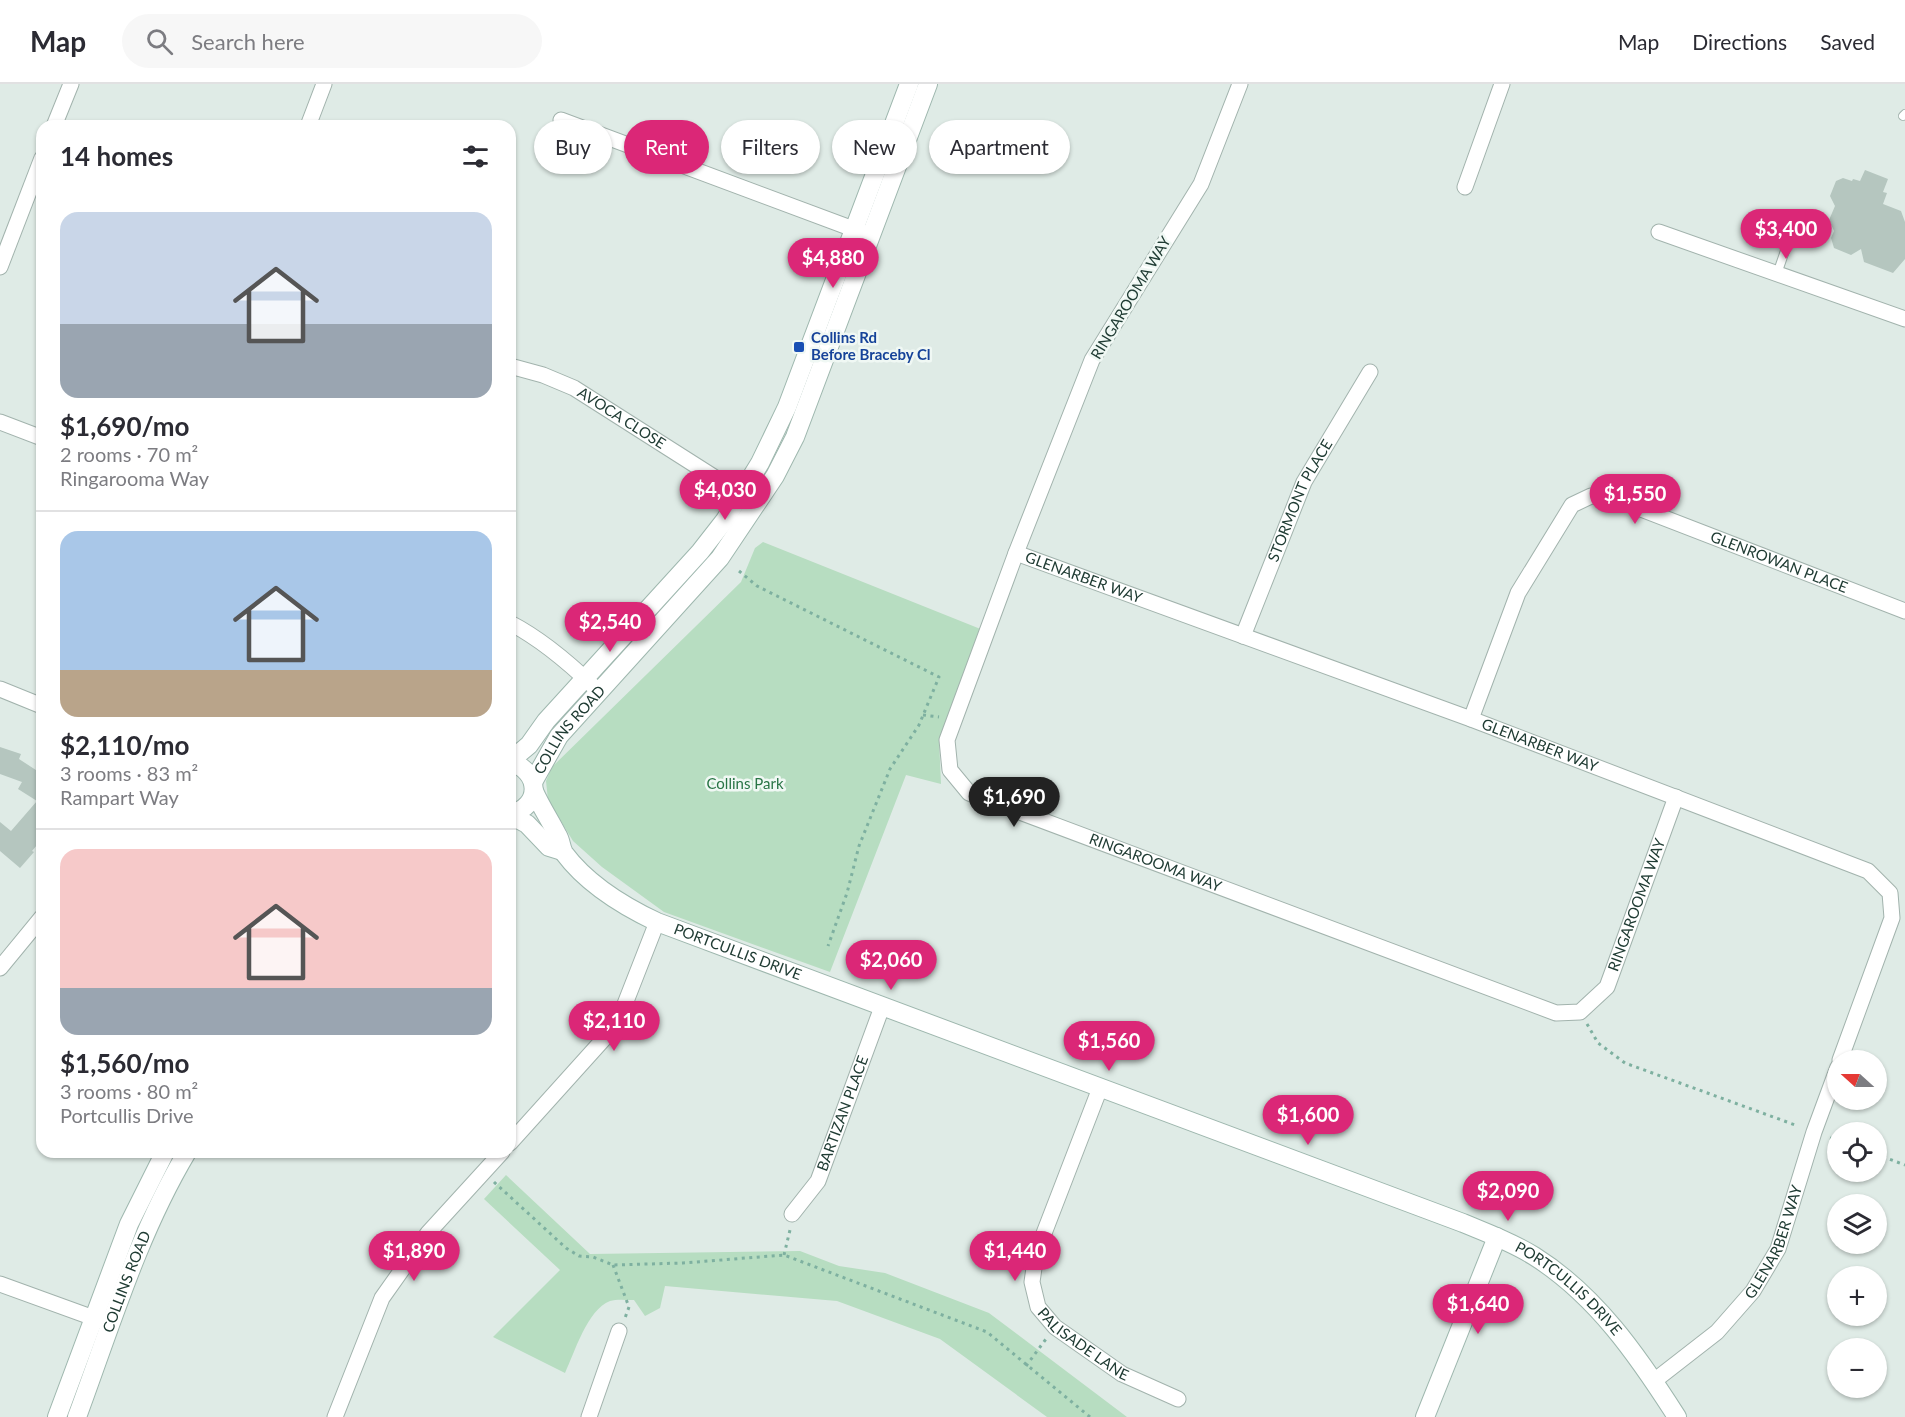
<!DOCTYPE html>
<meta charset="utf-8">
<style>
:root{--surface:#fff;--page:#f7f7f7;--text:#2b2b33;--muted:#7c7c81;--line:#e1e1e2;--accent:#db2777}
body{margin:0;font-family:Lato,sans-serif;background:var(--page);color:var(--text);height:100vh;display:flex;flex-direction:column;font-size:22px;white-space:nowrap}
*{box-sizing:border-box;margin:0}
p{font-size:20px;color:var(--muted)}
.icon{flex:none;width:33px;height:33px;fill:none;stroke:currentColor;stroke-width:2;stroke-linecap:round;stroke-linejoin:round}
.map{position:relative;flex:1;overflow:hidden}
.side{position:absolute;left:36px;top:36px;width:480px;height:1038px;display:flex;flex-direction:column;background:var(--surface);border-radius:18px;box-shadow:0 2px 4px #0004}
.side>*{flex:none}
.top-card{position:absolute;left:534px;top:36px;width:570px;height:54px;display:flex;gap:12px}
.needle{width:39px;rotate:291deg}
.buttons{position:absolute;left:1827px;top:966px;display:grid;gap:12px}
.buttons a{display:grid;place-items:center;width:60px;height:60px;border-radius:50%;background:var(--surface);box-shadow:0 2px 4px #0004;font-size:30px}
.price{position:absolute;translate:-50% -51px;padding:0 14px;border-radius:21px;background:var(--accent);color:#fff;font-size:20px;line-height:39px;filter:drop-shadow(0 2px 3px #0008)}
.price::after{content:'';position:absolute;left:50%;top:36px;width:18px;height:14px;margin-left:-9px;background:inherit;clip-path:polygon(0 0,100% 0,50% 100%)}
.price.on{background:#222;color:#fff}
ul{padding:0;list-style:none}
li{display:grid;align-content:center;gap:12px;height:318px;padding:0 24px}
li+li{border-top:2px solid var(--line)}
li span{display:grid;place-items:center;height:186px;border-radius:18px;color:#555}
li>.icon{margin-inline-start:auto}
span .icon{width:108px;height:108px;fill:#fffc;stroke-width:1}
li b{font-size:26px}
h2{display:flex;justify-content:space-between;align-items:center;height:72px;padding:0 24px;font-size:26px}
.chip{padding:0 21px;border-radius:27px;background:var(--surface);box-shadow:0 2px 4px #0004;font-size:21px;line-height:54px}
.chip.on{background:var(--accent);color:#fff}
header{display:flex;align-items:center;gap:36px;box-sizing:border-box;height:84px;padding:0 30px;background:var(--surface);border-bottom:2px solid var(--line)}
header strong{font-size:28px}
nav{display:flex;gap:33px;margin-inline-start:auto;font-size:21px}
.search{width:420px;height:54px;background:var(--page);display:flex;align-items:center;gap:15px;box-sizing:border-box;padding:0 21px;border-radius:33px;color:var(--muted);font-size:22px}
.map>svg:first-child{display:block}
</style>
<header>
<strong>Map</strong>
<div class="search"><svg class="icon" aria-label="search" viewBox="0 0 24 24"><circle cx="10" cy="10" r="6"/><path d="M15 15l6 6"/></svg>Search here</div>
<nav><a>Map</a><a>Directions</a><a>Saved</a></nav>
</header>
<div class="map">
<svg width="1905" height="1333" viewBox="0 0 1905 1333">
<rect width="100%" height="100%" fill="#dfebe6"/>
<g fill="#b7ddc1">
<polygon points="763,458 983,546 939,655 941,700 906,691 830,888 664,828 602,783 573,757 548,716 546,697 552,683 741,498 755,464"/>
<path d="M506,1091L590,1170L800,1167L839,1182L885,1189L989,1229L1127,1333H1047L940,1255L837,1217L665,1202L660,1224L645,1232L634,1216C626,1216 616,1215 610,1217C587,1226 575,1268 565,1289L493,1253L560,1186L484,1115Z"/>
</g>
<g fill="#b5c6bf">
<polygon points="1865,86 1888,95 1883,108 1887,109 1883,120 1901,127 1905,138 1905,175 1893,189 1864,178 1861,165 1851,171 1834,164 1831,154 1834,147 1829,136 1835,122 1830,112 1836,97 1843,94 1852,97 1853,95 1860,97"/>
<polygon points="0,663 21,670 19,675 42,690 42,755 32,767 34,768 20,784 0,767 0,738 11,747 37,717 18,705 22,698 0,690"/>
</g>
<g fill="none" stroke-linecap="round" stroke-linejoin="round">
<g stroke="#a2b3ad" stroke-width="10">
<g id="lane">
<polyline points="1903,32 1905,30"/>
<polyline points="1777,190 1787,161"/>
</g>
</g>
<g stroke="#a2b3ad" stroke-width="17">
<g id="street">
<path id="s1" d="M1240,0L1201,100L1092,276L1016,469L947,656L950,686L969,709L1556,929L1580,928L1607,903L1676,713"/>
<polyline points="561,36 864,149"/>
<polyline points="54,42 71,0"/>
<polyline points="308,42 324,0"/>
<polyline points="1465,103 1502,0"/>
<polyline points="1659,148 1905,235"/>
<polyline points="0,183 42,74"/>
<path id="s2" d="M510,282L543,291L574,304L750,416"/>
<polyline points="0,338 42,354"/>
<path id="s3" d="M1016,469L1471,635L1868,787L1890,809L1892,834L1840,976"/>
<path d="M510,539C541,555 568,578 593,602"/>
<path id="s4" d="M1243,552L1304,398L1370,288"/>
<polyline points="0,605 42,622"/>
<path id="s5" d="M1471,635L1518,509L1572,421L1591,412L1610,413L1905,527"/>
<polyline points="0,884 42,833"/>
<path id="s6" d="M1100,1004L1036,1170L1032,1198L1038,1223L1055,1243L1122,1290L1178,1315"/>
<polyline points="510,1059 610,948 623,925 657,838"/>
<path id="s7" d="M792,1130L818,1097L882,923"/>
<polyline points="0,1200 102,1237"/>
<path id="s8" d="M1654,1297L1717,1248L1753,1207L1778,1165L1814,1048L1838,983"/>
<polyline points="335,1333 382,1214 428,1149 502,1068"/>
<polyline points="589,1333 619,1247"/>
</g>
</g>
<g stroke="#9eb7ae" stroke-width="20">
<g id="secondary">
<polyline points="510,677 529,661 546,637 700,468 725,436 760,379 787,323 909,0"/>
<path d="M510,678C541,687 542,723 510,730"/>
<path id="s9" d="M533,698L559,652L720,474L775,392L795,353L928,0"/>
<path id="s10" d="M534,707C541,723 550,736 558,752C561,757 561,764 564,769C587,800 623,822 657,838L1463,1139C1487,1149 1512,1158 1534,1172C1596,1211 1638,1272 1677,1333"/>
<polyline points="510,731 527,740 549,763 562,767"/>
<polyline points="57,1333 129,1140 165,1068"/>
<path id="s11" d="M77,1333C110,1244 138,1150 187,1068"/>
<polyline points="1425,1333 1497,1153"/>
</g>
</g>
<g stroke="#7eb0a0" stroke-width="3" stroke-dasharray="3 4.5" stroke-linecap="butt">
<polyline points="739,487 757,502 939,593 919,641 890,685 859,762 847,809 828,862"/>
<polyline points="923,631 939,633"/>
<polyline points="1587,940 1598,959 1625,979 1798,1042"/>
<polyline points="1830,1054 1838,1056"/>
<polyline points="1876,1070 1905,1081"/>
<polyline points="494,1098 566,1164 579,1172 593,1173 613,1181 683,1179 784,1171 987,1248 1090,1333"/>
<polyline points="784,1171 790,1146"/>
<polyline points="613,1181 629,1223 625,1234"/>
<polyline points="1026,1282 1046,1255"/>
</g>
<use href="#lane" stroke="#fff" stroke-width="8"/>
<use href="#street" stroke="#fff" stroke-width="15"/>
<use href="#secondary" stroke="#fff" stroke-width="18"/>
</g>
<rect fill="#1a4fb4" stroke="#f0f8f4" stroke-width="2" x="793" y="257" width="12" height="12" rx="3"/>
<g text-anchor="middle" stroke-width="5" stroke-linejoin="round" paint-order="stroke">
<g font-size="15" fill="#203c34" stroke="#f0f8f4">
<text transform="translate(1131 214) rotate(-59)" y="5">RINGAROOMA WAY</text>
<text dy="5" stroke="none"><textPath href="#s2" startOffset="124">AVOCA CLOSE</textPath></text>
<text dy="5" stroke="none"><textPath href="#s4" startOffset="147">STORMONT PLACE</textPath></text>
<text dy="5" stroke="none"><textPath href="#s5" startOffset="459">GLENROWAN PLACE</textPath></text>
<text dy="5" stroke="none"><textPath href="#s3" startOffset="72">GLENARBER WAY</textPath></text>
<text dy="5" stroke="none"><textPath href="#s9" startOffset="64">COLLINS ROAD</textPath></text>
<text dy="5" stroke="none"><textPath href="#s3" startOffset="558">GLENARBER WAY</textPath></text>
<text dy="5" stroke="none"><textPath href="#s1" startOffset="980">RINGAROOMA WAY</textPath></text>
<text dy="5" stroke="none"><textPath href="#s1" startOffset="1556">RINGAROOMA WAY</textPath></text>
<text dy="5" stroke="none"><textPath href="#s10" startOffset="272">PORTCULLIS DRIVE</textPath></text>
<text dy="5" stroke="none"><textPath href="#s7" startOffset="114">BARTIZAN PLACE</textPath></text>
<text dy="5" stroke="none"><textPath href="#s8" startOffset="188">GLENARBER WAY</textPath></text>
<text dy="5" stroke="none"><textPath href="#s11" startOffset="144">COLLINS ROAD</textPath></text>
<text dy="5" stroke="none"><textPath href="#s10" startOffset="1172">PORTCULLIS DRIVE</textPath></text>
<text dy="5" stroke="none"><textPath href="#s6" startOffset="291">PALISADE LANE</textPath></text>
</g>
<g font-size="15" font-weight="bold" fill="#164399" stroke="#f0f8f4" text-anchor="start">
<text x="811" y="259">Collins Rd<tspan x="811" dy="17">Before Braceby Cl</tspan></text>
</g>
<g font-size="15" fill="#287445" stroke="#f0f8f4">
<text x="745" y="705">Collins Park</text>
</g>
</g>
</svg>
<div class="buttons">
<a><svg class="needle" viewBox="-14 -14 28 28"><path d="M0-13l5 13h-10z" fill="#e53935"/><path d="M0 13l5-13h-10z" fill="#7c7c81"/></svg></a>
<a><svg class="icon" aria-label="locate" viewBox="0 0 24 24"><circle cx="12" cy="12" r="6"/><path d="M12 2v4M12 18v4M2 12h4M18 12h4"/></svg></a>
<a><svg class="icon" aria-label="layers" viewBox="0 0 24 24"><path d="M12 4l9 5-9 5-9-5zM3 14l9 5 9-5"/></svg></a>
<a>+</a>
<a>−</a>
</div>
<b class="price" style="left:1786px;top:176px">$3,400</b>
<b class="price" style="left:833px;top:205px">$4,880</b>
<b class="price" style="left:725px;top:437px">$4,030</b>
<b class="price" style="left:1635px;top:441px">$1,550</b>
<b class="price" style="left:610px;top:569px">$2,540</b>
<b class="price on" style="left:1014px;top:744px">$1,690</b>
<b class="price" style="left:891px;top:907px">$2,060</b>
<b class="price" style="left:614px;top:968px">$2,110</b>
<b class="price" style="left:1109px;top:988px">$1,560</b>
<b class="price" style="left:1308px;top:1062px">$1,600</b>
<b class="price" style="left:1508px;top:1138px">$2,090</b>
<b class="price" style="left:414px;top:1198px">$1,890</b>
<b class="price" style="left:1015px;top:1198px">$1,440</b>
<b class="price" style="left:1478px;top:1251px">$1,640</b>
<div class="top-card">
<a class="chip">Buy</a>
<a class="chip on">Rent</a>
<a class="chip">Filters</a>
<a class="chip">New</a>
<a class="chip">Apartment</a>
</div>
<section class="side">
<h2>14 homes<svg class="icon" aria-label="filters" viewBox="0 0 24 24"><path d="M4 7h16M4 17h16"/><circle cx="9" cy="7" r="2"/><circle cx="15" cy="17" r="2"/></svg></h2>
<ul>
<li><span style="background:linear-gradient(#c9d6e8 60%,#9aa5b1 0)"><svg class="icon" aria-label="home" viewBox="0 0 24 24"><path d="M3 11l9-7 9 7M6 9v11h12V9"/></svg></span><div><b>$1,690/mo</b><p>2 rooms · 70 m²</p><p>Ringarooma Way</p></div></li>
<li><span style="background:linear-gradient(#a9c7e8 75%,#b9a48a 0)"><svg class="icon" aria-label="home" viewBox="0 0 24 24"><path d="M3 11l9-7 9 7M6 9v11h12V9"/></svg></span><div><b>$2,110/mo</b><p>3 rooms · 83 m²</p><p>Rampart Way</p></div></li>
<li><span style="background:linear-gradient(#f6c9c9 75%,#9aa5b1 0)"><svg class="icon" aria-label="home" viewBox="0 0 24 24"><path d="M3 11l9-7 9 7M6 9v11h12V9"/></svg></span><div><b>$1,560/mo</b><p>3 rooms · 80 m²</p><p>Portcullis Drive</p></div></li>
</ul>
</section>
</div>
